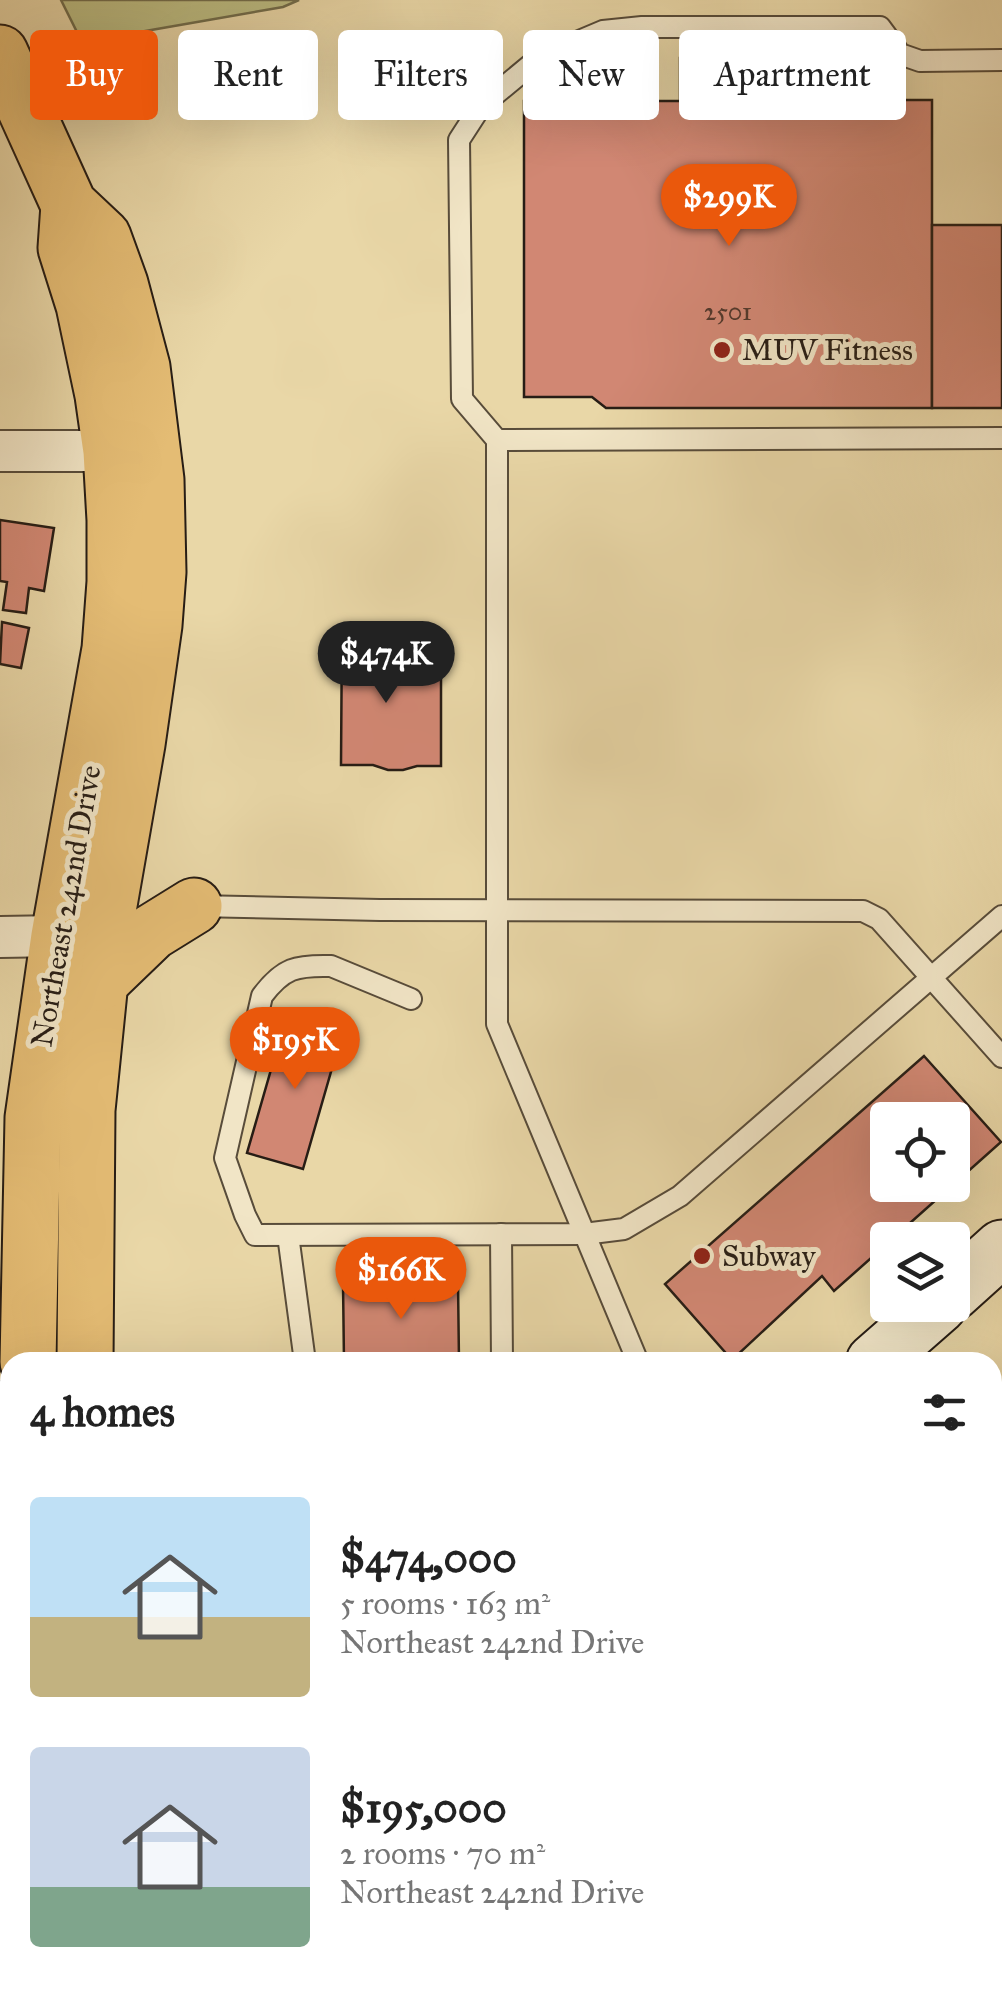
<!DOCTYPE html>
<meta charset="utf-8">
<style>
:root{--surface:#fff;--page:#f6f6f6;--text:#222;--muted:#767676;--accent:#ea580c}
body{margin:0;font-family:"IM FELL Great Primer",serif;background:var(--page);color:var(--text);height:100vh;display:flex;flex-direction:column;font-size:38px;white-space:nowrap}
*{box-sizing:border-box;margin:0}
p{font-size:32px;color:var(--muted)}
.icon{flex:none;width:55px;height:55px;fill:none;stroke:currentColor;stroke-width:2;stroke-linecap:round;stroke-linejoin:round}
.map{position:relative;flex:1;overflow:hidden}
.side{position:absolute;left:0px;top:1352px;width:1002px;height:642px;display:flex;flex-direction:column;background:var(--surface);border-radius:30px 30px 0 0;box-shadow:0 10px 40px #0002}
.side>*{flex:none}
.guide{position:absolute;left:30px;top:30px;width:942px;height:90px;display:flex;gap:20px}
.controls{position:absolute;left:870px;top:1102px;display:grid;gap:20px}
.controls a{display:grid;place-items:center;width:100px;height:100px;border-radius:10px;background:var(--surface);box-shadow:0 10px 40px #0002;font-size:50px}
.price{position:absolute;translate:-50% -85px;padding:0 22px;border-radius:35px;background:var(--accent);color:#fff;font-size:32px;line-height:65px;filter:drop-shadow(0 2px 5px #0008)}
.price::after{content:'';position:absolute;left:50%;top:60px;width:30px;height:22px;margin-left:-15px;background:inherit;clip-path:polygon(0 0,100% 0,50% 100%)}
.price.on{background:#222;color:#fff}
ul{padding:0;list-style:none}
li{display:flex;align-items:center;gap:30px;height:250px;padding:0 30px}
li span{display:grid;place-items:center;flex:none;width:280px;height:200px;border-radius:10px;color:#555}
li>.icon{margin-inline-start:auto}
span .icon{width:120px;height:120px;fill:#fffc;stroke-width:1}
li b{font-size:42px}
h2{display:flex;justify-content:space-between;align-items:center;height:120px;padding:0 30px;font-size:42px}
.tag{padding:0 35px;border-radius:10px;background:var(--surface);box-shadow:0 10px 40px #0002;font-size:35px;line-height:90px}
.tag.on{background:var(--accent);color:#fff}
.map>svg:first-child{display:block}
</style>
<div class="map">
<svg width="1002" height="1994" viewBox="0 0 1002 1994">
<rect width="100%" height="100%" fill="#e9d7a7"/>
<filter id="stains"><feTurbulence type="fractalNoise" baseFrequency=".002" numOctaves="4"/><feColorMatrix values="0 0 0 0 .2 0 0 0 0 .09 0 0 0 0 .02 0 0 0 .5 -.17"/></filter>
<radialGradient id="worn" r=".72"><stop offset=".6" stop-color="#630" stop-opacity="0"/><stop offset="1" stop-color="#630" stop-opacity=".3"/></radialGradient>
<polygon fill="#bcbd83" stroke="#726d4c" stroke-width="2.5" points="61,0 299,0 283,7 82,42"/>
<g fill="#d18773" stroke="#271d15" stroke-width="2.5" fill-rule="evenodd">
<polygon points="680,58 752,58 752,100 932,100 932,408 606,408 592,397 524,397 524,101 680,101"/>
<rect x="932" y="225" width="70" height="183"/>
<polygon points="0,520 54,528 44,591 29,588 26,613 3,610 7,582 0,581"/>
<polygon points="2,622 29,628 21,668 0,664"/>
<polygon points="342,625 391,625 391,677 441,677 441,766 417,766 403,770 388,770 373,765 341,765"/>
<polygon points="287,1014 343,1030 303,1169 247,1153"/>
<path d="M924,1056L1001,1142L891,1240H888V1243L834,1291L822,1276L732,1360L665,1284ZM888,1120H952V1185H888Z"/>
<polygon points="343,1282 458,1283 459,1362 344,1362"/>
<rect x="992" y="1402" width="10" height="40"/>
<rect x="992" y="1445" width="10" height="40"/>
<rect x="992" y="1523" width="10" height="82"/>
<polygon points="992,1769 994,1769 995,1834 992,1834"/>
<rect x="992" y="1895" width="2" height="64"/>
<rect x="260" y="1985" width="27" height="9"/>
<rect x="324" y="1985" width="28" height="9"/>
<polygon points="412,1985 639,1985 639,1988 621,1988 621,1994 559,1994 559,1989 496,1989 496,1994 436,1994 436,1988 412,1988"/>
</g>
<g fill="none" stroke-linecap="round" stroke-linejoin="round">
<g stroke="#584c3a" stroke-width="24">
<g id="lane">
<polyline points="497,440 462,399 459,140 481,106 539,58 603,31 642,27 880,27 900,54 920,61 1002,60"/>
<polyline points="196,906 380,910 863,911 879,919 1002,1057"/>
<path d="M411,999L331,966C296,965 283,968 262,996L225,1158L245,1215L255,1235L584,1234L624,1229L680,1196L1002,916"/>
<polyline points="501,1234 502,1362"/>
<polyline points="288,1235 305,1362"/>
<polyline points="638,1362 497,1024 497,440 1002,438"/>
<polyline points="0,1392 10,1392"/>
<polyline points="992,1692 1002,1692"/>
<polyline points="308,1985 308,1994"/>
<polyline points="738,1985 738,1994"/>
<polyline points="829,1985 829,1994"/>
</g>
</g>
<g stroke="#584c3a" stroke-width="44">
<g id="street">
<polyline points="0,451 111,451"/>
<polyline points="0,937 59,936"/>
</g>
</g>
<g stroke="#271d15" stroke-width="59">
<g id="secondary">
<polyline points="952,1293 1002,1248"/>
<polyline points="874,1362 939,1305"/>
<polyline points="0,1554 10,1554"/>
</g>
</g>
<g stroke="#271d15" stroke-width="59">
<g id="highway">
<polyline points="0,53 69,205 103,237 120,284 142,367 156,480 158,572 154,625 137,744 106,922 87,1110 85,1362"/>
<polyline points="99,983 152,932 194,906"/>
<polyline points="28,1362 33,1118 59,936 110,649 115,582 115,520 111,451 103,395 84,305 66,248 69,205"/>
<polyline points="0,1661 10,1677"/>
<polyline points="19,1994 19,1985"/>
<polyline points="77,1994 77,1985"/>
</g>
</g>
<use href="#lane" stroke="#f1e5c6" stroke-width="20"/>
<use href="#street" stroke="#f1e5c6" stroke-width="40"/>
<use href="#secondary" stroke="#f1e5c6" stroke-width="55"/>
<use href="#highway" stroke="#e4bc74" stroke-width="55"/>
</g>
<g fill="#8f2418" stroke="#f1e5c6" stroke-width="4">
<circle cx="722" cy="350" r="10"/>
<circle cx="702" cy="1256" r="10"/>
</g>
<g text-anchor="middle" stroke-width="10" stroke-linejoin="round" paint-order="stroke">
<g font-size="25" fill="#52382c">
<text x="728" y="320">2501</text>
</g>
<g font-size="30" fill="#271d15" stroke="#f1e5c6" text-anchor="start">
<text x="742" y="360">MUV Fitness</text>
<text x="722" y="1266">Subway</text>
</g>
<g font-size="30" fill="#271d15" stroke="#f1e5c6">
<text transform="translate(66 906) rotate(-80)" y="10">Northeast 242nd Drive</text>
</g>
</g>
<rect width="100%" height="100%" filter="url(#stains)"/>
<rect width="100%" height="100%" fill="url(#worn)"/>
</svg>
<div class="controls">
<a><svg class="icon" aria-label="locate" viewBox="0 0 24 24"><circle cx="12" cy="12" r="6"/><path d="M12 2v4M12 18v4M2 12h4M18 12h4"/></svg></a>
<a><svg class="icon" aria-label="layers" viewBox="0 0 24 24"><path d="M12 4l9 5-9 5-9-5zM3 14l9 5 9-5"/></svg></a>
</div>
<b class="price" style="left:729px;top:249px">$299K</b>
<b class="price on" style="left:386px;top:706px">$474K</b>
<b class="price" style="left:295px;top:1092px">$195K</b>
<b class="price" style="left:401px;top:1322px">$166K</b>
<div class="guide">
<a class="tag on">Buy</a>
<a class="tag">Rent</a>
<a class="tag">Filters</a>
<a class="tag">New</a>
<a class="tag">Apartment</a>
</div>
<section class="side">
<h2>4 homes<svg class="icon" aria-label="filters" viewBox="0 0 24 24"><path d="M4 7h16M4 17h16"/><circle cx="9" cy="7" r="2"/><circle cx="15" cy="17" r="2"/></svg></h2>
<ul>
<li><span style="background:linear-gradient(#bfe0f5 60%,#c2b280 0)"><svg class="icon" aria-label="home" viewBox="0 0 24 24"><path d="M3 11l9-7 9 7M6 9v11h12V9"/></svg></span><div><b>$474,000</b><p>5 rooms · 163 m²</p><p>Northeast 242nd Drive</p></div></li>
<li><span style="background:linear-gradient(#c9d6e8 70%,#7fa58c 0)"><svg class="icon" aria-label="home" viewBox="0 0 24 24"><path d="M3 11l9-7 9 7M6 9v11h12V9"/></svg></span><div><b>$195,000</b><p>2 rooms · 70 m²</p><p>Northeast 242nd Drive</p></div></li>
</ul>
</section>
</div>
